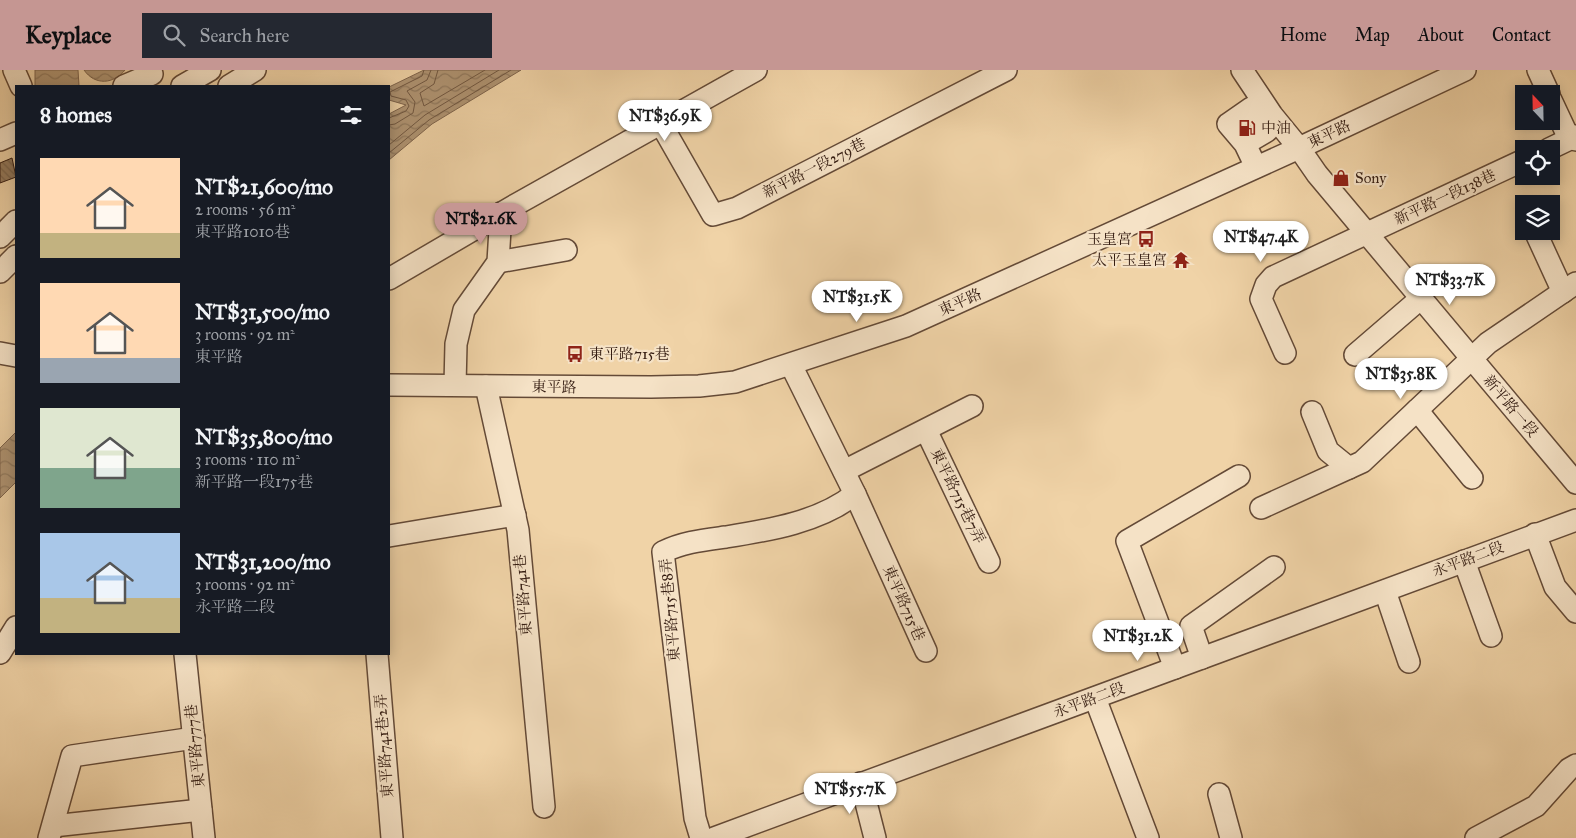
<!DOCTYPE html>
<meta charset="utf-8">
<style>
:root{--surface:#171b24;--page:#242831;--text:#f1f3f6;--muted:#9ea1a6;--accent:#c59692}
body{margin:0;font-family:"IM FELL Great Primer","Noto Serif TC",serif;background:var(--page);color:var(--text);height:100vh;display:flex;flex-direction:column;font-size:19px;white-space:nowrap}
*{box-sizing:border-box;margin:0}
p{font-size:16px;color:var(--muted)}
.icon{flex:none;width:28px;height:28px;fill:none;stroke:currentColor;stroke-width:2;stroke-linecap:round;stroke-linejoin:round}
.map{position:relative;flex:1;overflow:hidden}
.side{position:absolute;left:15px;top:15px;width:375px;height:570px;display:flex;flex-direction:column;background:var(--surface);border-radius:0px;box-shadow:0 2px 12px #0003}
.side>*{flex:none}
.needle{width:32px;rotate:338deg}
.tools{position:absolute;left:1515px;top:15px;display:grid;gap:10px}
.tools a{display:grid;place-items:center;width:45px;height:45px;border-radius:0px;background:var(--surface);box-shadow:0 2px 12px #0003;font-size:25px}
.price{position:absolute;translate:-50% -42px;padding:0 11px;border-radius:18px;background:#fff;color:#222;font-size:16px;line-height:32px;filter:drop-shadow(0 1px 2px #0008)}
.price::after{content:'';position:absolute;left:50%;top:30px;width:15px;height:11px;margin-left:-8px;background:inherit;clip-path:polygon(0 0,100% 0,50% 100%)}
.price.active{background:var(--accent);color:#111}
ul{padding:0;list-style:none}
li{display:flex;align-items:center;gap:15px;height:125px;padding:0 25px}
li span{display:grid;place-items:center;flex:none;width:140px;height:100px;border-radius:0px;color:#555}
li>.icon{margin-inline-start:auto}
span .icon{width:60px;height:60px;fill:#fffc;stroke-width:1}
li b{font-size:21px}
h2{display:flex;justify-content:space-between;align-items:center;height:60px;padding:0 25px;font-size:21px}
header{display:flex;align-items:center;gap:30px;box-sizing:border-box;height:70px;padding:0 25px;background:var(--accent);color:#111}
header strong{font-size:24px}
nav{display:flex;gap:28px;margin-inline-start:auto;font-size:18px}
.search{width:350px;height:45px;background:var(--page);display:flex;align-items:center;gap:12px;box-sizing:border-box;padding:0 18px;border-radius:0px;color:var(--muted);font-size:19px}
.map>svg:first-child{display:block}
</style>
<header>
<strong>Keyplace</strong>
<div class="search"><svg class="icon" aria-label="search" viewBox="0 0 24 24"><circle cx="10" cy="10" r="6"/><path d="M15 15l6 6"/></svg>Search here</div>
<nav><a>Home</a><a>Map</a><a>About</a><a>Contact</a></nav>
</header>
<div class="map">
<svg width="1576" height="768" viewBox="0 0 1576 768">
<defs>
<pattern id="water-waves" width="16" height="10" patternUnits="userSpaceOnUse" patternTransform="scale(1.25)"><rect width="16" height="10" fill="#b09574"/><path d="M0 5q4-4 8 0t8 0" fill="none" stroke="#90795e"/></pattern>
<pattern id="building-back-hatch" width="6" height="6" patternUnits="userSpaceOnUse" patternTransform="scale(1.25)"><rect width="6" height="6" fill="#967c5f"/><path d="M-1 5l2 2M0 0l6 6M5-1l2 2" fill="none" stroke="#7b654d"/></pattern>
</defs>
<rect width="100%" height="100%" fill="#f0d3a7"/>
<filter id="stains"><feTurbulence type="fractalNoise" baseFrequency=".004" numOctaves="4"/><feColorMatrix values="0 0 0 0 .2 0 0 0 0 .09 0 0 0 0 .02 0 0 0 .5 -.17"/></filter>
<radialGradient id="worn" r=".72"><stop offset=".6" stop-color="#630" stop-opacity="0"/><stop offset="1" stop-color="#630" stop-opacity=".3"/></radialGradient>
<g fill="url(#water-waves)" stroke="#7f654d">
<polygon points="35,0 78,0 79,16 35,16"/>
<path d="M84,0H125C114,14 95,16 84,0Z"/>
<polygon points="424,0 521,0 432,54 389,90 389,44 406,35 389,30 389,17"/>
<polygon points="16,362 16,412 0,428 0,378"/>
</g>
<g fill="none" stroke-linecap="round" stroke-linejoin="round">
<g stroke="#725943" stroke-width="1">
<polyline points="438,0 434,14 420,23 424,36 485,0"/>
<polyline points="389,48 406,41 409,36 406,30 391,26 390,22 422,6 424,0"/>
<polyline points="389,55 395,54 413,43 415,32 407,21 427,10 431,0"/>
<polyline points="389,75 425,45 499,0"/>
<polyline points="389,83 429,50 511,0"/>
</g>
</g>
<polygon fill="url(#building-back-hatch)" stroke="#351d12" points="12,88 16,107 0,113 0,93"/>
<g fill="none" stroke-linecap="round" stroke-linejoin="round">
<g stroke="#644a37" stroke-width="24">
<g id="minor">
<polyline points="14,0 21,16"/>
<polyline points="1242,0 1272,45 1299,78 1317,104 1576,413"/>
<polyline points="1538,0 1549,24"/>
<polyline points="124,16 152,4"/>
<polyline points="182,16 210,0"/>
<polyline points="229,16 255,0"/>
<polyline points="1551,30 1566,62 1576,70"/>
<polyline points="661,54 713,145 737,138 1006,0"/>
<polyline points="0,70 16,63"/>
<polyline points="1245,74 1228,54 1251,38 1267,61 1245,74 1256,97"/>
<polyline points="1549,79 1576,66"/>
<polyline points="1535,161 1563,222"/>
<polyline points="0,167 16,151"/>
<polyline points="498,192 566,180"/>
<polyline points="0,202 16,186"/>
<polyline points="389,209 517,134 756,0"/>
<polyline points="0,283 16,286"/>
<polyline points="1285,283 1261,229 1266,215 1273,207 1524,90"/>
<polyline points="1355,285 1420,229"/>
<polyline points="791,295 855,424 926,581"/>
<polyline points="389,315 651,317 699,316 735,312 906,256 1299,78 1465,0"/>
<polyline points="455,315 456,274 464,240 498,192 501,143"/>
<polyline points="486,316 518,460 544,737"/>
<polyline points="1417,340 1472,408"/>
<polyline points="1312,342 1328,381 1349,398"/>
<polyline points="926,360 989,492"/>
<polyline points="844,401 972,336"/>
<polyline points="1261,438 1362,392 1488,273 1576,213"/>
<polyline points="1535,464 1555,517 1576,542"/>
<polyline points="389,466 515,445"/>
<polyline points="1464,491 1491,566"/>
<polyline points="1385,521 1409,592"/>
<polyline points="0,583 16,557"/>
<polyline points="185,584 204,768"/>
<polyline points="377,584 392,768"/>
<polyline points="1202,588 1191,556 1274,497"/>
<polyline points="1175,598 1127,471 1239,406"/>
<polyline points="1095,628 1148,768"/>
<polyline points="861,713 875,768"/>
<polyline points="1219,724 1231,768"/>
<polyline points="53,756 201,740"/>
<polyline points="49,768 72,686 194,668"/>
<path d="M701,768L695,748L663,482C683,472 704,470 726,467C770,460 820,452 855,424"/>
<polyline points="714,768 1576,450"/>
<polyline points="1476,768 1536,736 1569,699 1576,695"/>
</g>
</g>
<use href="#minor" stroke="#f5e2c6" stroke-width="21"/>
</g>
<defs>
<g id="fuel-bare" transform="scale(1.35)"><path d="M-5.5-6h7V0h2V4h1.3V-2.5L3-4.5l.8-.8L6-3V5H2.5V1h-1V6h-7ZM-4.2-4.7v3.2H.2V-4.7Z" fill="#8f2418" stroke="#f5e2c6" stroke-width="2.5" paint-order="stroke"/></g>
<g id="shop-bare" transform="scale(1.35)"><path d="M-5-2.5h2.3a2.7 3.5 0 0 1 5.4 0H5L5.5 6h-11ZM-1.5-2.5h3a1.5 2.3 0 0 0-3 0Z" fill="#8f2418" stroke="#f5e2c6" stroke-width="2.5" paint-order="stroke"/></g>
<g id="bus-bare" transform="scale(1.35)"><path d="M-5-6H5V4H4V6H2V4H-2V6H-4V4H-5ZM-3.5-4V0h7V-4ZM-3.5 1.2v1.5H-2V1.2ZM2 1.2v1.5H3.5V1.2Z" fill="#8f2418" stroke="#f5e2c6" stroke-width="2.5" paint-order="stroke"/></g>
<g id="temple-bare" transform="scale(1.35)"><path d="M0-6L5-2H3V0L6.5 2.5H4V6H1.5V3h-3V6H-4V2.5H-6.5L-3 0V-2H-5Z" fill="#8f2418" stroke="#f5e2c6" stroke-width="2.5" paint-order="stroke"/></g>
</defs>
<g fill-rule="evenodd">
<use href="#fuel-bare" x="1247" y="58"/>
<use href="#shop-bare" x="1341" y="108"/>
<use href="#bus-bare" x="1146" y="169"/>
<use href="#temple-bare" x="1181" y="190"/>
<use href="#bus-bare" x="575" y="284"/>
</g>
<g text-anchor="middle" stroke-width="4.5" stroke-linejoin="round" paint-order="stroke">
<g font-size="15" fill="#351d12" stroke="#f5e2c6" text-anchor="start">
<text x="1261" y="63">中油</text>
<text x="1355" y="113">Sony</text>
<text x="1132" y="174" text-anchor="end">玉皇宮</text>
<text x="1167" y="195" text-anchor="end">太平玉皇宮</text>
<text x="589" y="289">東平路715巷</text>
</g>
<g font-size="15" fill="#351d12" stroke="#f5e2c6">
<text transform="translate(1329 64) rotate(-25)" y="5">東平路</text>
<text transform="translate(814 98) rotate(-27)" y="5">新平路一段279巷</text>
<text transform="translate(1445 127) rotate(-25)" y="5">新平路一段138巷</text>
<text transform="translate(960 232) rotate(-24)" y="5">東平路</text>
<text transform="translate(554 317) rotate(1)" y="5">東平路</text>
<text transform="translate(1511 336) rotate(50)" y="5">新平路一段</text>
<text transform="translate(958 426) rotate(64)" y="5">東平路715巷7弄</text>
<text transform="translate(1468 489) rotate(-20)" y="5">永平路二段</text>
<text transform="translate(523 525) rotate(-95)" y="5">東平路741巷</text>
<text transform="translate(904 533) rotate(66)" y="5">東平路715巷</text>
<text transform="translate(670 540) rotate(-95)" y="5">東平路715巷8弄</text>
<text transform="translate(1089 630) rotate(-20)" y="5">永平路二段</text>
<text transform="translate(195 676) rotate(-96)" y="5">東平路777巷</text>
<text transform="translate(384 676) rotate(-94)" y="5">東平路741巷2弄</text>
</g>
</g>
<rect width="100%" height="100%" filter="url(#stains)"/>
<rect width="100%" height="100%" fill="url(#worn)"/>
</svg>
<div class="tools">
<a><svg class="needle" viewBox="-14 -14 28 28"><path d="M0-13l5 13h-10z" fill="#e53935"/><path d="M0 13l5-13h-10z" fill="#9ea1a6"/></svg></a>
<a><svg class="icon" aria-label="locate" viewBox="0 0 24 24"><circle cx="12" cy="12" r="6"/><path d="M12 2v4M12 18v4M2 12h4M18 12h4"/></svg></a>
<a><svg class="icon" aria-label="layers" viewBox="0 0 24 24"><path d="M12 4l9 5-9 5-9-5zM3 14l9 5 9-5"/></svg></a>
</div>
<b class="price" style="left:665px;top:72px">NT$36.9K</b>
<b class="price active" style="left:481px;top:175px">NT$21.6K</b>
<b class="price" style="left:1261px;top:193px">NT$47.4K</b>
<b class="price" style="left:1450px;top:236px">NT$33.7K</b>
<b class="price" style="left:857px;top:253px">NT$31.5K</b>
<b class="price" style="left:1401px;top:330px">NT$35.8K</b>
<b class="price" style="left:1138px;top:592px">NT$31.2K</b>
<b class="price" style="left:850px;top:745px">NT$55.7K</b>
<section class="side">
<h2>8 homes<svg class="icon" aria-label="filters" viewBox="0 0 24 24"><path d="M4 7h16M4 17h16"/><circle cx="9" cy="7" r="2"/><circle cx="15" cy="17" r="2"/></svg></h2>
<ul>
<li><span style="background:linear-gradient(#ffd9b3 75%,#c2b280 0)"><svg class="icon" aria-label="home" viewBox="0 0 24 24"><path d="M3 11l9-7 9 7M6 9v11h12V9"/></svg></span><div><b>NT$21,600/mo</b><p>2 rooms · 56 m²</p><p>東平路1010巷</p></div></li>
<li><span style="background:linear-gradient(#ffd9b3 75%,#9aa5b1 0)"><svg class="icon" aria-label="home" viewBox="0 0 24 24"><path d="M3 11l9-7 9 7M6 9v11h12V9"/></svg></span><div><b>NT$31,500/mo</b><p>3 rooms · 92 m²</p><p>東平路</p></div></li>
<li><span style="background:linear-gradient(#dfe7d0 60%,#7fa58c 0)"><svg class="icon" aria-label="home" viewBox="0 0 24 24"><path d="M3 11l9-7 9 7M6 9v11h12V9"/></svg></span><div><b>NT$35,800/mo</b><p>3 rooms · 110 m²</p><p>新平路一段175巷</p></div></li>
<li><span style="background:linear-gradient(#a9c7e8 65%,#c2b280 0)"><svg class="icon" aria-label="home" viewBox="0 0 24 24"><path d="M3 11l9-7 9 7M6 9v11h12V9"/></svg></span><div><b>NT$31,200/mo</b><p>3 rooms · 92 m²</p><p>永平路二段</p></div></li>
</ul>
</section>
</div>
